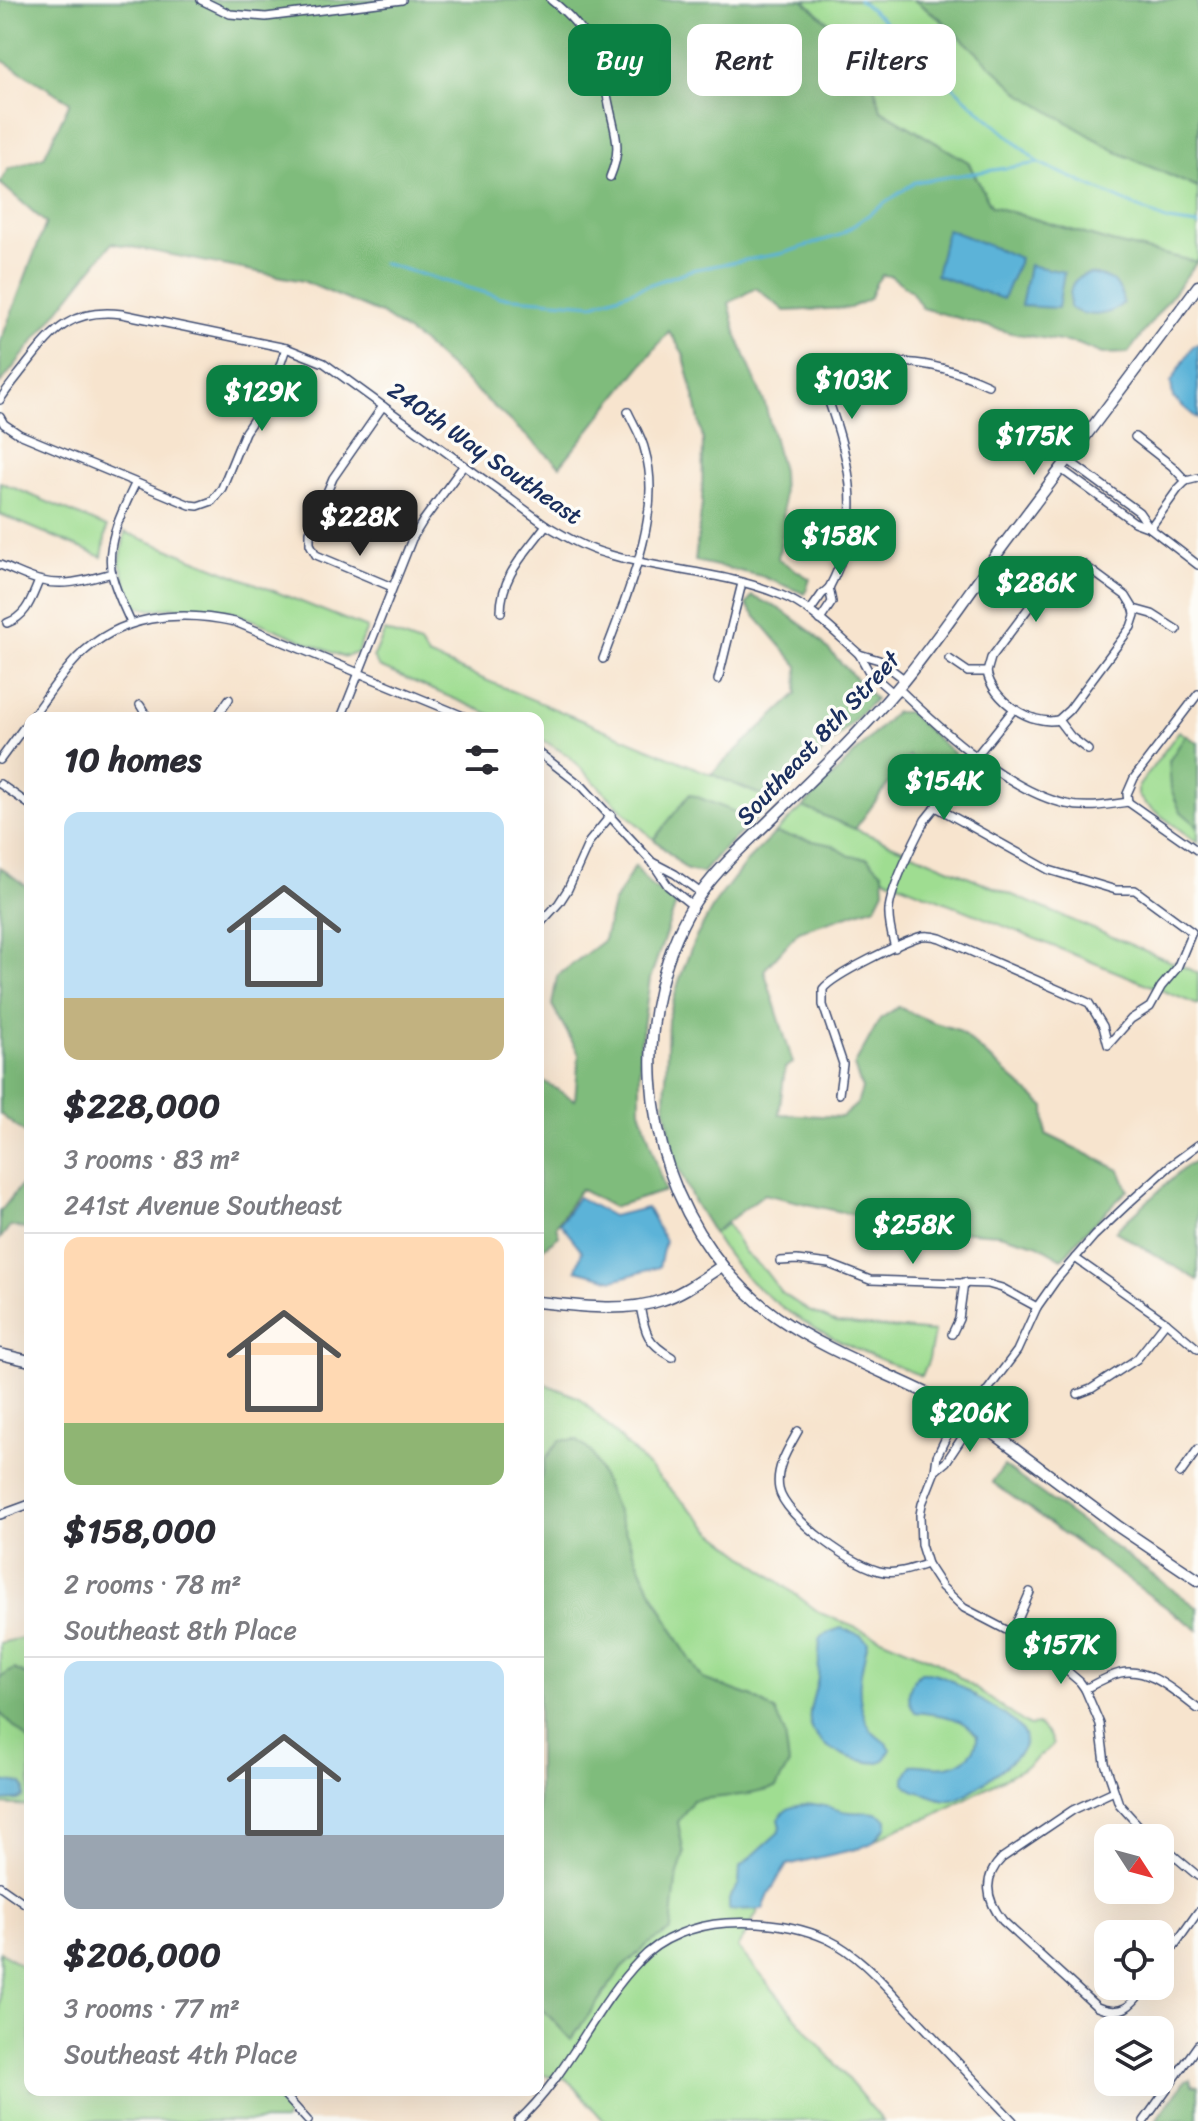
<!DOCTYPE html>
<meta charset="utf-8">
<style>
:root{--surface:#fff;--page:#f2f2f3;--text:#2b2b33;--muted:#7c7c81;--line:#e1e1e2;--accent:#0b8043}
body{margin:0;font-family:Sriracha,sans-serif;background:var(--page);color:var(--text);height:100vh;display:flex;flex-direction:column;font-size:30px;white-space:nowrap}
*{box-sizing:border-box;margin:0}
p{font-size:26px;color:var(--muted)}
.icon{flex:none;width:44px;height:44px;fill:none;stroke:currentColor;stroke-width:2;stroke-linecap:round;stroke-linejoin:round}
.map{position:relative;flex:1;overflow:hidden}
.panel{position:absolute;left:24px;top:712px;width:520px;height:1384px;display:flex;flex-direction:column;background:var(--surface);border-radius:16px;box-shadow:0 8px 32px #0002}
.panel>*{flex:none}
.hud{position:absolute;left:568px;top:24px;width:510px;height:72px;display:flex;gap:16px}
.needle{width:52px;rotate:126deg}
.tools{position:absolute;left:1094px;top:1824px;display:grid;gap:16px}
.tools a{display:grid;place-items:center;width:80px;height:80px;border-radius:16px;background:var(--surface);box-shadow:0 8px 32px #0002;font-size:40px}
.price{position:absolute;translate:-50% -68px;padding:0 18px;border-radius:16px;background:var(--accent);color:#fff;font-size:26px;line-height:52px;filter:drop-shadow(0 2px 4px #0008)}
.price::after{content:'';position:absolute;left:50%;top:48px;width:24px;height:18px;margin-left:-12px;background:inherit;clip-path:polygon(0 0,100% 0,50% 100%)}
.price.selected{background:#222;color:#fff}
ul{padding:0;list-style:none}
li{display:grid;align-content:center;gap:16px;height:424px;padding:0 40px}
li+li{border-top:2px solid var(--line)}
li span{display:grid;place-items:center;height:248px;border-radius:16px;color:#555}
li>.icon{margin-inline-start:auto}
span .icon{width:144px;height:144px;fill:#fffc;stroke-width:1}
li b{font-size:34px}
h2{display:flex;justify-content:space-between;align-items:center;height:96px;padding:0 40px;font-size:34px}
.pill{padding:0 28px;border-radius:16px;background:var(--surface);box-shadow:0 8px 32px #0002;font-size:28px;line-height:72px}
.pill.selected{background:var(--accent);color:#fff}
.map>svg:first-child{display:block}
</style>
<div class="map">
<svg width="1198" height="2121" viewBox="0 0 1198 2121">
<rect width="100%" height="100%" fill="#fdfcf7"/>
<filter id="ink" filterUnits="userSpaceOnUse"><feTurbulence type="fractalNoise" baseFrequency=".0125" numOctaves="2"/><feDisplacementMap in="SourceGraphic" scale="16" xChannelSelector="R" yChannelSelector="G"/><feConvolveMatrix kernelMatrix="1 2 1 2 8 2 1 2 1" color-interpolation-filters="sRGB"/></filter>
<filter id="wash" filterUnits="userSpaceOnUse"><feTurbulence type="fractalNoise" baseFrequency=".006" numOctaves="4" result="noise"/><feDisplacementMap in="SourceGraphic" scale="32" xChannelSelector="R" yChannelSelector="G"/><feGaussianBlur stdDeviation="1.8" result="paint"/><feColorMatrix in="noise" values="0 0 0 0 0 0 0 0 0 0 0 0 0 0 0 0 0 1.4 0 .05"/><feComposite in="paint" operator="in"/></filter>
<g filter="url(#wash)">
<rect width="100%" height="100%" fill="#f7e4ce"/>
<g fill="#9fdd91" stroke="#5d8678" stroke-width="2">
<polygon points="804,0 914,0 1117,152 1198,188 1198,262 1111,242 991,206 968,162 881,110 865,55"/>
<polygon points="0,482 107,527 102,557 0,514"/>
<polygon points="125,532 367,628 357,653 343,657 231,611 172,607 152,610 133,605 120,563"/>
<polygon points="385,631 420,644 428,656 775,801 721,851 702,873 687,870 620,808 569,756 538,737 538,718 499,718 379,667 373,658"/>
<polygon points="1179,731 1198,743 1198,843 1144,803 1138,795 1138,787"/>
<polygon points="803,807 1198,973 1198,1005 775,833"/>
<path d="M727,1224L746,1254L765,1271L782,1293L809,1311L837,1323L934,1332L929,1359L922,1376C843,1346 756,1309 713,1233Z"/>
<polygon points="538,1381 580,1398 713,1532 820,1613 936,1661 1029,1726 1039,1725 1049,1735 1053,1745 1029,1765 931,1817 900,1827 860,1848 783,1865 738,1948 883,2121 604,2121 567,2079 538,2074"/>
<polygon points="30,1636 30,1806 0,1804 0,1643"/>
<polygon points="0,1951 30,1972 30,2090 271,2090 289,2113 283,2121 0,2121"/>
</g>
<g fill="#7fbc7b" stroke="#4d766c" stroke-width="2">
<polygon points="0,0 803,0 865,55 881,110 968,162 991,206 1111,242 1197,262 1128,353 1102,354 1078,344 1011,333 922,308 911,291 891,276 882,275 876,283 869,299 850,308 785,311 756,288 729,303 737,336 765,404 782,471 784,528 778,559 810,579 805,594 761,576 695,561 702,503 703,440 694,396 683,353 669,331 560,466 423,343 381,314 303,281 112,243 0,384 0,343 46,223 0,183 8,169 44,157 70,102 0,59"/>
<polygon points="914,0 1198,0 1198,188 1117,152 1021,94 941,19"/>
<polygon points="752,596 780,609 813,633 875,699 775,801 711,774 797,694 798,666 746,605"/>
<polygon points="895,712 908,712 955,755 937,779 909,756 855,829 803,807"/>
<polygon points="1186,735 1198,743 1198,826 1180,811 1171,789 1169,761"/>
<polygon points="690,794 755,820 721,851 702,873 687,870 654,839"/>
<polygon points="775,833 832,845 850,856 868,858 883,873 884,890 876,906 799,931 764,970 793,1063 785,1068 779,1114 842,1117 857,1104 862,1089 854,1066 880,1019 898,1007 932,1022 958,1030 1045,1107 1046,1134 1120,1170 1128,1190 1084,1233 1062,1259 1036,1244 999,1234 895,1227 859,1216 764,1194 713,1233 694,1202 675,1160 665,1106 668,1020 679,981 694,941 715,903 748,860"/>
<polygon points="635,866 650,885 676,904 650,979 640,1047 640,1109 665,1191 613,1207 580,1189 556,1226 559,1236 538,1252 538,1078 575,1100 579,1054 552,1005 557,976 604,940 613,904"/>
<polygon points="0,867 30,889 30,1137 0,1114"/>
<polygon points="1198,1161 1198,1280 1115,1231 1186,1166"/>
<polygon points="30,1174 30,1230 10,1226 0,1239 0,1212"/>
<polygon points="560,1440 577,1440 592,1453 646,1580 681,1645 703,1679 753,1697 776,1712 785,1735 789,1764 776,1788 750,1794 693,1800 678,1822 684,1854 676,1881 671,1930 647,1945 622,1968 571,2040 538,2004 538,1483 541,1478 545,1459"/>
<polygon points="1004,1466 1198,1608 1198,1630 992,1482"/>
<polygon points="14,1669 30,1677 30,1742 2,1715 0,1709 0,1678"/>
<polygon points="1190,2079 1192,2085 1198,2086 1198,2121 1156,2121 1184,2082"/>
</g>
<g fill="#5bb3d8" stroke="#3b719b" stroke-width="2">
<polygon points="947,229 1020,258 1003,299 936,275"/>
<polygon points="1029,265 1064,272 1058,308 1021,306"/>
<path d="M1090,274C1109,277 1121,282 1123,303C1110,317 1087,318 1070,308C1069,290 1070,277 1090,274Z"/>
<polygon points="1198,344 1198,419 1173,398 1171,382 1193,346"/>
<polygon points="578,1197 612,1216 647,1208 665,1241 659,1267 614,1280 576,1270 582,1251 560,1223"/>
<path d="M841,1628L861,1635L868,1642C860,1672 853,1699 870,1728C875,1738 886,1740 891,1749L886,1758L880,1763C857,1762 819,1751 811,1726C806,1712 816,1692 818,1677C819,1664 819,1651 820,1639L827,1633Z"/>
<path d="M921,1672C945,1671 962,1688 981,1700C994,1709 1017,1720 1024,1735C1026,1741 1024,1748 1020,1752C1011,1763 969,1795 956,1799C944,1802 936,1797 926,1794C916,1791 911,1791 905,1783V1777L912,1765C923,1764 934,1768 946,1766C962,1764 978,1752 977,1736C962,1715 939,1715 915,1712C905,1698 908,1683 921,1672Z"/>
<polygon points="0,1781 22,1784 25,1788 24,1797 18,1800 0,1801"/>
<path d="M812,1804C826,1805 837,1811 850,1812C864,1814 876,1808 887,1820V1826L872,1843L860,1848L787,1865L770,1892L763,1909L729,1910V1899L739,1884L740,1867L779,1832L781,1827L779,1819C786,1805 798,1806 812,1804Z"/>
</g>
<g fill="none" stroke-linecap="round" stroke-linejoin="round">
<g stroke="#5bb3d8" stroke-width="3">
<polyline points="859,0 880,17 964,97 1039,163"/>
<polyline points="382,263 500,297 594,304 691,270 784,253 840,235 915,182 1039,163 1168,221 1198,225"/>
</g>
</g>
</g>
<g filter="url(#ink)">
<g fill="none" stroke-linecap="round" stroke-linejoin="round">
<g stroke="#3c4a6f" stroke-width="10">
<g id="street">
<polyline points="201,0 230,14 266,17 402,0"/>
<path d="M551,0C592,32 600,60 610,109C616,137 622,148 610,177"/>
<path d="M0,400C8,387 18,376 27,364C54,329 73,308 122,314L286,348L324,363L546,525C566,537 585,548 607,554C664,571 726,572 781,595C811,607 835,633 859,654"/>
<polyline points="383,406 333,478 310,532 310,544 316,555 392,587"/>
<polyline points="0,417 4,424 19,434 190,505 198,506 212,501 222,488 245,432 270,395 286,348"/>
<polyline points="1135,437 1172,466 1186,481"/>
<polyline points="1061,469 1134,522 1150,528 1139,512 1068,460"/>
<polyline points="1186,481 1178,489 1150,528 1198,565"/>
<polyline points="1186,481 1198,478"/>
<path d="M0,565C14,570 28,578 42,581C66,587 89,579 112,573"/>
<path d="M829,588C869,513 847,453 821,379C887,356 924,356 988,385"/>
<polyline points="810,611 822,594 829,588 832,602 820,620"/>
<path d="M501,612C501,575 525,554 546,525"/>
<path d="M7,623C27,616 31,599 39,581"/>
<path d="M131,623C124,607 116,592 112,575C105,543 122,512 135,484"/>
<path d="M603,659C625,599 664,515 645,451C642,437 634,425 628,412"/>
<path d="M949,659L968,672H987C992,700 1031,726 1058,720L1071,737L1088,750"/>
<polyline points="987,672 991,658 1054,574 1064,565 1070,563 1084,565 1126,596 1134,609 1152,614 1177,630"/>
<polyline points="718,680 742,583"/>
<path d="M898,688C940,729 1008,791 1066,804C1086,809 1108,805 1128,802"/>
<polyline points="893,693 869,672 859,654 879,660 904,679"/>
<polyline points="140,705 148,718"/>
<path d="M31,718C46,698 60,676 77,658C119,615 178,609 235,622L468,718"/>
<polyline points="216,718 229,699"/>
<polyline points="341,718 412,539 423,521 464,465"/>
<polyline points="1058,720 1069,710 1131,627 1135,615 1134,609"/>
<polyline points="538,752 583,787 652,862 668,886 693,906"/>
<polyline points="0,760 30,719"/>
<polyline points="0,784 30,805"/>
<polyline points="1128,802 1127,794 1134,778 1198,694"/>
<polyline points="1128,802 1198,851"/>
<polyline points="654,863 675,874 701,893"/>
<polyline points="538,926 559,903 568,889 589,842 611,815"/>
<path d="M895,948C892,936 888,922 889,910C890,890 915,839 925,820L1014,709"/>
<path d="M839,1094L843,1064L823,1005V989C833,975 904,941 922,936C929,935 934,936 940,938L1089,1003L1103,1026L1108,1045L1131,1019L1150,1007L1161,987L1177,968L1192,932L1135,890H1116L1049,870L936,807"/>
<polyline points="1075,1258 1166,1322 1198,1349"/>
<polyline points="780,1261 797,1260 829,1264 870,1280 988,1284 1002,1288 1037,1307"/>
<path d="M640,1306C645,1333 647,1343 672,1357"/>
<polyline points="952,1334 959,1319 964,1282"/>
<polyline points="1078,1394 1091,1389 1137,1359 1166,1322"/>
<polyline points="969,1415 953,1423 937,1456 935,1471 922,1504 920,1515 921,1545 927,1564 942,1587 964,1608 1012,1633 1052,1658 1080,1682 1085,1689 1100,1724 1105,1763 1119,1804 1140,1827 1153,1838"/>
<path d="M798,1431C788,1449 775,1468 779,1489C784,1517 857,1569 884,1572C899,1574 914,1568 927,1564"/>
<polyline points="935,1471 946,1462 964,1435 969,1415 1017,1351 1037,1307 1056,1280 1094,1236 1131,1201 1171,1165 1198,1145"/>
<polyline points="1180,1474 1198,1449"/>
<polyline points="0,1515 30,1504"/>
<polyline points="1012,1633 1030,1592"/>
<path d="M1085,1689C1096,1683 1108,1676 1120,1673C1149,1666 1176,1693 1198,1709"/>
<path d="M1114,1791L1073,1810L1002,1858C982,1878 986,1900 1003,1921L1097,2007C1122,2017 1132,2006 1146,1986"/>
<polyline points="1160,1844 1198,1876"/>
<polyline points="0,1886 30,1907"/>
<polyline points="1160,1966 1198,1912"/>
<polyline points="280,2090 308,2121"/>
<path d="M518,2121C568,2076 593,2009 639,1961C660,1938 695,1925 726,1923C761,1921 794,1924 827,1939C861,1955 887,1988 913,2015C946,2050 980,2086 1013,2121"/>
<polyline points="1144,2121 1198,2045"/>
</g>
</g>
<g stroke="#3c4a6f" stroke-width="13">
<g id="secondary">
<path d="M1198,286C1133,374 1067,460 1002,547C967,595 934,645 896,690C858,735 815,776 772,818C748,842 721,865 701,893C681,921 668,955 660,988C631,1108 675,1244 777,1317C836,1358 907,1379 969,1415L1119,1527L1198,1580"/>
<path d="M538,1302C576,1306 626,1313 662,1300C684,1293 703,1278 722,1266"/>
<polyline points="0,1354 30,1361"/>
</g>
</g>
<use href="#street" stroke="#fff" stroke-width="7"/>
<use href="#secondary" stroke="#fff" stroke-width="10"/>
</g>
</g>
<g text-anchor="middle" stroke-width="7" stroke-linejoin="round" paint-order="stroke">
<g font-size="24" fill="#1b2f5e" stroke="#fdfcf7">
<text transform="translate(485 453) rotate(35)" y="8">240th Way Southeast</text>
<text transform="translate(818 738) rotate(-47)" y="8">Southeast 8th Street</text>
</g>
</g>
</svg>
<div class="tools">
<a><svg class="needle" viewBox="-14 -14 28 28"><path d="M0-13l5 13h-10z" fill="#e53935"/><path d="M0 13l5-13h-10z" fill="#7c7c81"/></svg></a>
<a><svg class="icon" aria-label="locate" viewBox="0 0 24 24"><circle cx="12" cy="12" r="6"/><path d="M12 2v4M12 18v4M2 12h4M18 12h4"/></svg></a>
<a><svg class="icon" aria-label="layers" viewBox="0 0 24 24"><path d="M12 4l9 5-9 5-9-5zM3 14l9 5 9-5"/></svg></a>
</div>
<b class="price" style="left:852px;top:421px">$103K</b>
<b class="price" style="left:262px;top:433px">$129K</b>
<b class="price" style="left:1034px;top:477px">$175K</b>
<b class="price selected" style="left:360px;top:558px">$228K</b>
<b class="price" style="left:840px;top:577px">$158K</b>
<b class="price" style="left:1036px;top:624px">$286K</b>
<b class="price" style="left:944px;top:822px">$154K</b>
<b class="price" style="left:913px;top:1266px">$258K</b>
<b class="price" style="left:970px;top:1454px">$206K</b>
<b class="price" style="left:1061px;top:1686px">$157K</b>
<div class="hud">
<a class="pill selected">Buy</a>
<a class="pill">Rent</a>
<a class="pill">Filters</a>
</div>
<section class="panel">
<h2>10 homes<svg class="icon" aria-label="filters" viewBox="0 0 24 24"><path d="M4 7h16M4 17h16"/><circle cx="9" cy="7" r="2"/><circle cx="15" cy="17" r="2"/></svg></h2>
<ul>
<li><span style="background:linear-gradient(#bfe0f5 75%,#c2b280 0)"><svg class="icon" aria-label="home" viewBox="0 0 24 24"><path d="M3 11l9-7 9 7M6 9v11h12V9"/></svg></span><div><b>$228,000</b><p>3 rooms · 83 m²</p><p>241st Avenue Southeast</p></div></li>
<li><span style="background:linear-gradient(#ffd9b3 75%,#8fb573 0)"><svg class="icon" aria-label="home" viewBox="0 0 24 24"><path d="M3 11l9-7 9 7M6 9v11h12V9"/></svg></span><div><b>$158,000</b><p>2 rooms · 78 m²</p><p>Southeast 8th Place</p></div></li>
<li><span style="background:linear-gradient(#bfe0f5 70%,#9aa5b1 0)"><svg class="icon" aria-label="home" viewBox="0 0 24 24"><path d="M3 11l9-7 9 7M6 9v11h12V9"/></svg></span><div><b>$206,000</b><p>3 rooms · 77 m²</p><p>Southeast 4th Place</p></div></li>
</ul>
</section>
</div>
